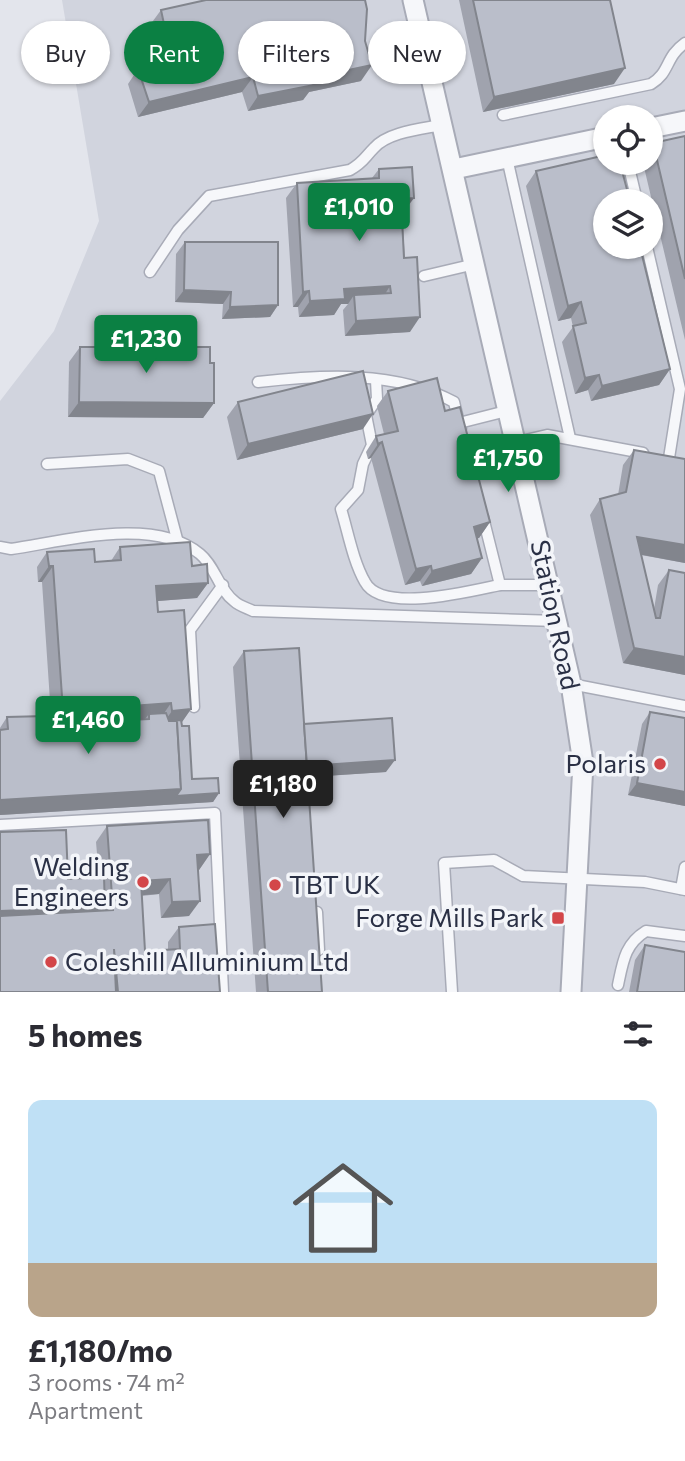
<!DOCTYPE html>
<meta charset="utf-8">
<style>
:root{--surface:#fff;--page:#f2f2f3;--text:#2b2b33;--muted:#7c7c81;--accent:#0b8043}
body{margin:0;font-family:Commissioner,sans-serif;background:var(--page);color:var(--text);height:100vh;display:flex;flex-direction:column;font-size:26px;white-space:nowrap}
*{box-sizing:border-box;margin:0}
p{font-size:23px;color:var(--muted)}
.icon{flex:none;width:38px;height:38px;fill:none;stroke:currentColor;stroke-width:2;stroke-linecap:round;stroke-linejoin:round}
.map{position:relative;height:992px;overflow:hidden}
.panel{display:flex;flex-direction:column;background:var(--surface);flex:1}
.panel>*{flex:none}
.hud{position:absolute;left:21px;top:21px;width:644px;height:63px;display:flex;gap:14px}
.controls{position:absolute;left:593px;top:105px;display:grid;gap:14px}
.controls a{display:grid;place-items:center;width:70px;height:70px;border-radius:50%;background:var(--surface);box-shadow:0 2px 5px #0004;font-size:35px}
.price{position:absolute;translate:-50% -60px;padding:0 16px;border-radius:7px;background:var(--accent);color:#fff;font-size:23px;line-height:46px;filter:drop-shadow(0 2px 4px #0008)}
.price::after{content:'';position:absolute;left:50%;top:42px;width:21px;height:16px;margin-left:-10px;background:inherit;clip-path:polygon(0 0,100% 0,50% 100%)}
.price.on{background:#222;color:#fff}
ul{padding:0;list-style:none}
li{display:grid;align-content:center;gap:14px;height:371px;padding:0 28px}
li span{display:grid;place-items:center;height:217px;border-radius:14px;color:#555}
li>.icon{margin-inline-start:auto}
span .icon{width:126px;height:126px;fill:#fffc;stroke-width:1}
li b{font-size:30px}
h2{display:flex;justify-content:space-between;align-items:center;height:84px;padding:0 28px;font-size:30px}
.pill{padding:0 24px;border-radius:32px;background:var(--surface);box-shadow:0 2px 5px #0004;font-size:24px;line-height:63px}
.pill.on{background:var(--accent);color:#fff}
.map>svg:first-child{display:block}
</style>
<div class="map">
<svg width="685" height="992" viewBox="0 0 685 992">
<rect width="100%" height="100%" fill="#e3e5ec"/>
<path fill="#d1d4de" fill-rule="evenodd" d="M62,0H685V992H0V401L54,331L99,221ZM606,117H651V163H606ZM606,201H651V247H606Z"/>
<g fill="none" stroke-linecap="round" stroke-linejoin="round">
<g stroke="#a8abb7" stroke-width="13">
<g id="service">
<path d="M503,115L651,84C670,73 665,57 685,43"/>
<polyline points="507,158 570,438"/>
<polyline points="628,163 637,201"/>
<polyline points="647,247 680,389 669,458"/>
<path d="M150,272L178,230L209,196L350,170C364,162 364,158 374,148C388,132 421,129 441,125"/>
<polyline points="424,276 475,264"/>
<path d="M376,380L377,399L366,415L372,445L363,464L358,490L341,509C348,532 353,561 365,582C382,614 471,591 500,585"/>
<path d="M258,382C321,375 396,370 454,402L458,419"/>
<polyline points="461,428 459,423 510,410"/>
<polyline points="517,442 547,435 643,453"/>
<polyline points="47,464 128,459 159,471 177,539"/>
<polyline points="483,517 500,585 548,585"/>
<path d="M0,547L11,549C66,541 154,516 200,554C215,566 219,590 234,601C239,606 247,608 253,611L557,621"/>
<polyline points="571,684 685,706"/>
<polyline points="194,707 190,630 223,585"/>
<polyline points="0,825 215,813 223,992"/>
<polyline points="681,889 685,867"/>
<polyline points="317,912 319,950"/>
<path d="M618,985C623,961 625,944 646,931L685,936"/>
<polyline points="452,992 444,863 494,860 523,876 645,882 685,890"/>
</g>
</g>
<g stroke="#a8abb7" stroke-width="23">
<g id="minor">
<polyline points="413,0 571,684 583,763 571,992"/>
<polyline points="651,128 685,121"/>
<polyline points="454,169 606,137"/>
</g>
</g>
<use href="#service" stroke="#f6f7fa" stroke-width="10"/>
<use href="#minor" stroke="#f6f7fa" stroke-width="19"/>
</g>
<g fill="#a0a3ae">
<polygon points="459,0 610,0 614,84 483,112"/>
<polygon points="161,10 361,81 309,92 303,100 248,111 242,92 138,117 128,84 138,69 158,62 150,25"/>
<polygon points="685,136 685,340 643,163 651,163 651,146 653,143"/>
<polygon points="379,169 403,213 402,214 410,332 345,336 343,310 348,304 341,304 334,315 299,317 298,307 293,307 286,198 297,183 372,178"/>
<polygon points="536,171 670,369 659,385 591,401 588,390 575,394 562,342 573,327 571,318 558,321 526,186"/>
<polygon points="185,242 278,305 270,317 222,319 223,304 175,302 176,254"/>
<polygon points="80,347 210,363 214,403 203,418 68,417 69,362"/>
<polygon points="388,391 445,411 490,522 479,538 477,538 482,558 471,574 422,586 420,581 405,585 371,458 368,459 366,452 376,436 384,434 377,406"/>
<polygon points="238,402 363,429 237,460 227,417"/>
<polygon points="634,450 685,459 685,563 641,555 654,609 658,585 669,570 685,573 685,675 623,663 590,515 600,499 618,495 623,465"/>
<polygon points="120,547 192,566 208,583 197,598 157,601 158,612 191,709 181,723 192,779 219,793 213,802 0,815 0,728 7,717 51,716 42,582 38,582 37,567 47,552 95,562 111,561"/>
<polygon points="244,651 304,724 386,772 307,777 322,992 256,992 233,667"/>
<polygon points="650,712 685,718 685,806 628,795 642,724"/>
<polygon points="107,826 210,854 199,870 198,870 189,916 161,918 159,894 142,896 145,951 168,949 168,942 179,927 220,992 0,992 68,879 99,877 96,842"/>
<polygon points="645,945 685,992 629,992 635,960"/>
</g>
<g fill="#82858d">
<polygon points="170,52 189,52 159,68"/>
<polygon points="372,65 361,81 309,92 303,100 248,111 258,96 311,78"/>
<polygon points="625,68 614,84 483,112 494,97"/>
<polygon points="253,77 242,92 138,117 149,102"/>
<polygon points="414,198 403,213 390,214 401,199"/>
<polygon points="390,286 380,302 354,295 348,304 341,304 334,315 299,317 310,301 344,289"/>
<polygon points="184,290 231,292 223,304 175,302"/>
<polygon points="309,291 298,307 293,307 303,292"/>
<polygon points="581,302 571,318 558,321 568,306"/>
<polygon points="278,305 270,317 222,319 230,307"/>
<polygon points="420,317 410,332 345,336 356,321"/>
<polygon points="670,369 659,385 591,401 602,386"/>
<polygon points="599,375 588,390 575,394 585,378"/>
<polygon points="79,402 214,403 203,418 68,417"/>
<polygon points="373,414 363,429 237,460 248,444"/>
<polygon points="382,442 371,458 368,459 378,444"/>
<polygon points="490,522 479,538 463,542 474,527"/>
<polygon points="637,537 685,545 685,563 627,552"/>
<polygon points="482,558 471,574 422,586 432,571"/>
<polygon points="49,566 53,566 42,582 38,582"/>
<polygon points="431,566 420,581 405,585 416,569"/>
<polygon points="208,583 197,598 145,602 156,586"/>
<polygon points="634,648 685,657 685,675 623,663"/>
<polygon points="171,703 160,719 149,714 144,720 52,726 63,711"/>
<polygon points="191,709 180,725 164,722 172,711"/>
<polygon points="395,760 386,772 295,778 303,766"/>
<polygon points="637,783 685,792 685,806 628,795"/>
<polygon points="181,789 219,793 213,802 0,815 0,800"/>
<polygon points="210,854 199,870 186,871 197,855"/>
<polygon points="170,879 159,894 130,896 141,881"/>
<polygon points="200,901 189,916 161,918 172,902"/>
<polygon points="105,907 94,923 0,926 0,911"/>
</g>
<g fill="#babeca" stroke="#82858d" stroke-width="2">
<polygon points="206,0 365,0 367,9 365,41 372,65 311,78 314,85 258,96 253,77 149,102 138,69 189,52 170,52 161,10"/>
<polygon points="473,0 610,0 625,68 494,97"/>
<polygon points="685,136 685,279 653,143"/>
<polygon points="606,155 606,163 620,163 630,201 606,201 606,247 640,247 670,369 602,386 599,375 585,378 573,326 586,323 581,302 568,306 536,171"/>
<polygon points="412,167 414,198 401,199 404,258 417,257 420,317 356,321 354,295 391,293 390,286 344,289 345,299 310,301 309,291 303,292 297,183 379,178 379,169"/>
<polygon points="185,242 278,242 278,305 230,307 231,292 184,290"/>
<polygon points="80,347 210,347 210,363 214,363 214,403 79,402"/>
<polygon points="363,371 373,414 248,444 238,402"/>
<polygon points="437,378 445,411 460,407 490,522 474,527 482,558 432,571 431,566 416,569 382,442 378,444 376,436 398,431 388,391"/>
<polygon points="634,450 685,459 685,545 637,537 656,618 660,618 669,570 685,573 685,657 634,648 600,499 626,492"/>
<polygon points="190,542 192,566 207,564 208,583 156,586 158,612 184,610 191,709 172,711 171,703 63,711 53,566 49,566 47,552 94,549 95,562 121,560 120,547"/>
<polygon points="299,648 322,992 268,992 244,651"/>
<polygon points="650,712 685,718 685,792 637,783"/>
<polygon points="166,713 169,721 177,721 181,789 0,800 0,730 8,729 7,717 127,714 128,720 149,719 149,714"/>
<polygon points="392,718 395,760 307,766 304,724"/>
<polygon points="181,720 182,726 189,726 192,779 218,778 219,793 176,796 181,789 177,721 170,721"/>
<polygon points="208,820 210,854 197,855 200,901 172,902 170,879 141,881 145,951 180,949 179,927 215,924 220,992 118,992 114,949 116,992 0,992 0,916 113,910 107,826"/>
<polygon points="66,830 68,879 104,877 105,907 0,911 0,832"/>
<polygon points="645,945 685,952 685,992 637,992"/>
</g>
<g fill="#d34649" stroke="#f3f5f9" stroke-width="2.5">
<circle cx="660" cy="764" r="7"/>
<circle cx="143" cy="882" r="7"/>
<circle cx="275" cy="885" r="7"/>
<rect x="551" y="911" width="14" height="14" rx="3.5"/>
<circle cx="51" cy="962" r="7"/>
</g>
<g text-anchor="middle" stroke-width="7" stroke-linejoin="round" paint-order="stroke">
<g font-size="26" fill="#2a3045" stroke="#f3f5f9">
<text transform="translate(555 615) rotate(78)" y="9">Station Road</text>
</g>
<g font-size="26" fill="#2a3045" stroke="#f3f5f9" text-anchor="end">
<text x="646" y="773">Polaris</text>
<text x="129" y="876">Welding<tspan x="129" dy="30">Engineers</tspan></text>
<text x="289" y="894" text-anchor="start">TBT UK</text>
<text x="544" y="927">Forge Mills Park</text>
<text x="65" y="971" text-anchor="start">Coleshill Alluminium Ltd</text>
</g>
</g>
</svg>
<div class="controls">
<a><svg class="icon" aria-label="locate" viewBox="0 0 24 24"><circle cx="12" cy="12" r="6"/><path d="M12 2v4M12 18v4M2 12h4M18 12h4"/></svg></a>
<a><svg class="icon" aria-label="layers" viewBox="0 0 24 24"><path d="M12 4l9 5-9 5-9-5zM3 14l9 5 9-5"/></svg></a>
</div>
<b class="price" style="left:359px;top:243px">£1,010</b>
<b class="price" style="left:146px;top:375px">£1,230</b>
<b class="price" style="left:508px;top:494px">£1,750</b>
<b class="price" style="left:88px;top:756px">£1,460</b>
<b class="price on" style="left:283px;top:820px">£1,180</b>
<div class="hud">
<a class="pill">Buy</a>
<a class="pill on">Rent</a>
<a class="pill">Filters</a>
<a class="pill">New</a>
</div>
</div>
<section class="panel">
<h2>5 homes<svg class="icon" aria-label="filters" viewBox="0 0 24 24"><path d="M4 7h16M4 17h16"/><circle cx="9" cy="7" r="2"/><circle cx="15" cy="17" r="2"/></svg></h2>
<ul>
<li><span style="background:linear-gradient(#bfe0f5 75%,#b9a48a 0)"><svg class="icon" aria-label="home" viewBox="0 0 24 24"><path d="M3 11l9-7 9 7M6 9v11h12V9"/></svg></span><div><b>£1,180/mo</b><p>3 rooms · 74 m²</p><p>Apartment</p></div></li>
</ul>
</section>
